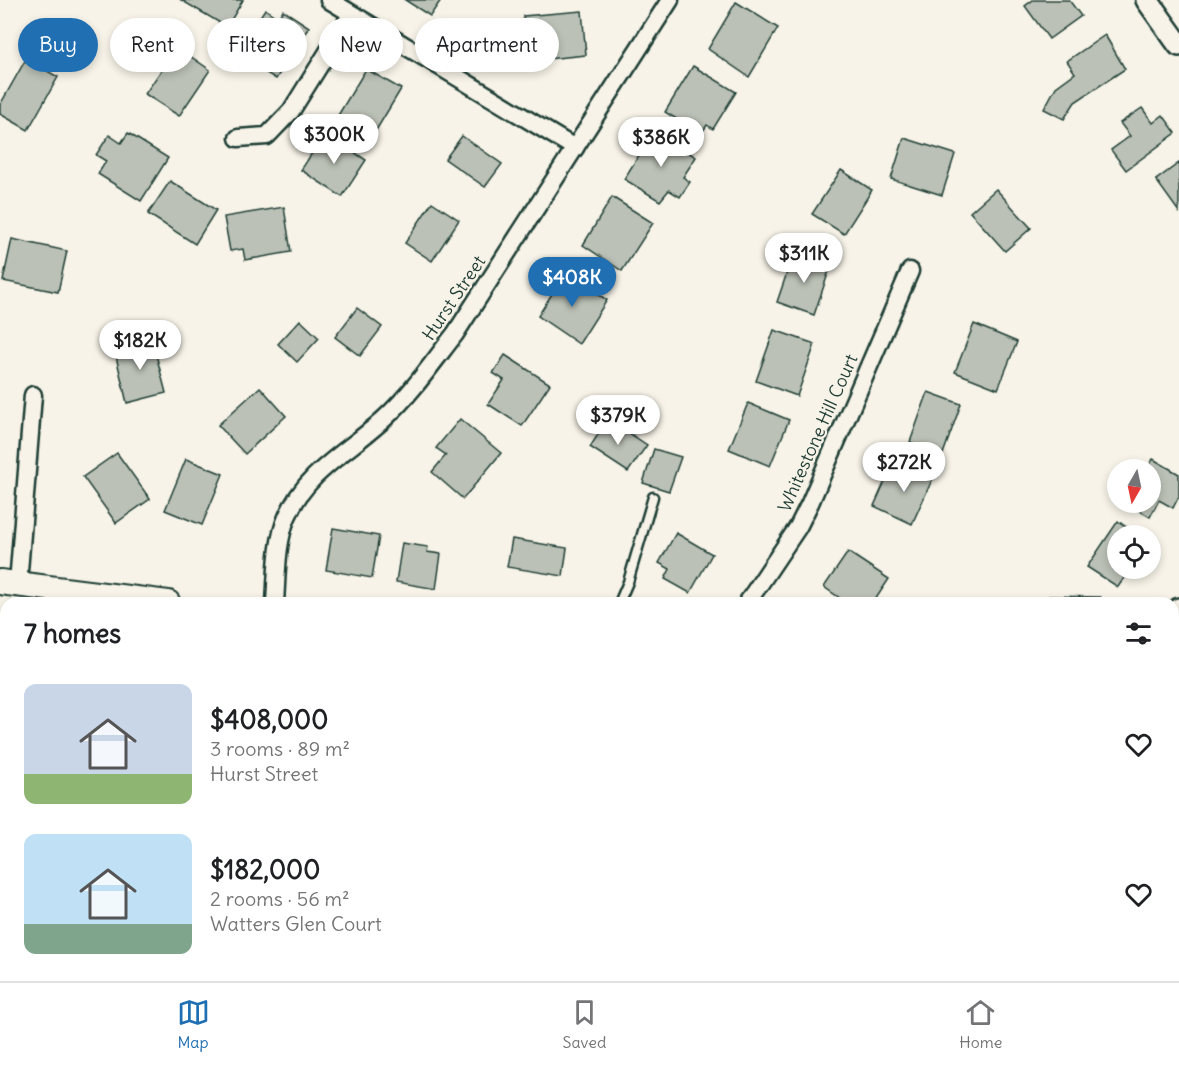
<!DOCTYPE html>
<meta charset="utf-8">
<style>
:root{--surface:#fff;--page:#f6f6f6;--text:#202124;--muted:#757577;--line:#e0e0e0;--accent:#1f6fb2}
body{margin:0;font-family:Delius,sans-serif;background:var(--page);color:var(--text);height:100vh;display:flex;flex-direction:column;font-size:22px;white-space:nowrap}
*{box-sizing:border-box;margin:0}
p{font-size:20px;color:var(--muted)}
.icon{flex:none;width:33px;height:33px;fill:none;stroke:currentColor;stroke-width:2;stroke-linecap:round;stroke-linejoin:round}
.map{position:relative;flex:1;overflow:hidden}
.panel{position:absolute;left:0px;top:597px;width:1179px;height:384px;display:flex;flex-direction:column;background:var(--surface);border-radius:18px 18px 0 0;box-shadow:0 3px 9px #0003}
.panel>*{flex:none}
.guide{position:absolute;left:18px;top:18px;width:600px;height:54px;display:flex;gap:12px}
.needle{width:39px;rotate:189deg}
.fabs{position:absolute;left:1107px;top:459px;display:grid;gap:12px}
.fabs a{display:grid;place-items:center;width:54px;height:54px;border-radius:50%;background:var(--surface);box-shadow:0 3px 9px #0003;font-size:30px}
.price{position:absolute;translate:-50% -51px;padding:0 14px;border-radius:21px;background:#fff;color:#222;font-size:20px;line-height:39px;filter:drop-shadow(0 2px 3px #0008)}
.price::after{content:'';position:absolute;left:50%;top:36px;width:18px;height:14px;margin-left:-9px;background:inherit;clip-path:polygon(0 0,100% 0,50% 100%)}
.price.active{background:var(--accent);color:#fff}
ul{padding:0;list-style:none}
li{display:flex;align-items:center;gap:18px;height:150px;padding:0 24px}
li span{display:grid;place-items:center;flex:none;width:168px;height:120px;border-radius:12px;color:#555}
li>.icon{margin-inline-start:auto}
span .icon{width:72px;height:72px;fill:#fffc;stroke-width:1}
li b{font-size:26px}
h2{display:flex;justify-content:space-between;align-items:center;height:72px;padding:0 24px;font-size:26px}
.chip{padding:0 21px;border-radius:27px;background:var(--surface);box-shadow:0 3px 9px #0003;font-size:21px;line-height:54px}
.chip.active{background:var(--accent);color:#fff}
.dock{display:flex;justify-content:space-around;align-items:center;height:84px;border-top:2px solid var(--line);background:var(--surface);font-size:16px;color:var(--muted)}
.dock a{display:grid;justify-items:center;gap:3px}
.dock .active{color:var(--accent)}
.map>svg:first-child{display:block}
</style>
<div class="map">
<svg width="1179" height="981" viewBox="0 0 1179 981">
<rect width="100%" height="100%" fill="#f7f3e8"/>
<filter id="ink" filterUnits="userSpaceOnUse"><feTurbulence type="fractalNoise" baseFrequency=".0167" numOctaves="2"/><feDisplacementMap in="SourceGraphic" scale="12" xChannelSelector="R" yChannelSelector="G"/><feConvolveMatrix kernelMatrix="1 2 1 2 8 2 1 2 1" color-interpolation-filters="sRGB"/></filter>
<g filter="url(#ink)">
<g fill="#bbc1b6" stroke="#1f3d34" stroke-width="1.5">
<polygon points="181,0 243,0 227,27"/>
<polygon points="405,0 441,0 430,16"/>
<polygon points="1033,0 1069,0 1081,16 1049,39 1025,6"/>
<polygon points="736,2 778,28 749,77 708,49"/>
<polygon points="265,9 278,18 283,10 309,27 276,79 236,54"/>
<polygon points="582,11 586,55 527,61 523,16"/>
<polygon points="1105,35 1125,69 1075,102 1064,119 1044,109 1056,87 1075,73 1067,61"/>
<polygon points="177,47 210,70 179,116 145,94"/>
<polygon points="26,59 58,77 28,130 0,114 0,105"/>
<polygon points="693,66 736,92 713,129 707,125 701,134 665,112"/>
<polygon points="366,69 401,89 372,137 337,117"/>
<polygon points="1142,108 1153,123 1163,115 1176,133 1126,170 1111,150 1130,136 1120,123"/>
<polygon points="654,131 696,157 683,177 690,182 680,197 669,190 660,201 624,179"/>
<polygon points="128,133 168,158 141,201 98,174 106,161 96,155 109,135 121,143"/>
<polygon points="325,133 366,160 342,197 301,170"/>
<polygon points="462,136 502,164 485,187 445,159"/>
<polygon points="904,138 955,154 942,195 891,179"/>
<polygon points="1179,163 1179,212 1156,180"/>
<polygon points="841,170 872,190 844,234 812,214"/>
<polygon points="170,181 216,210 195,244 148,214"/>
<polygon points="996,189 1031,228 1005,251 970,212"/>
<polygon points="612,197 653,223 622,271 583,245"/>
<polygon points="432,202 459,220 432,261 405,243"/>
<polygon points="284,207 291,252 245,260 243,249 230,251 224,217"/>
<polygon points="12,239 67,251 58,292 3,281"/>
<polygon points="794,252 831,265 814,315 777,302"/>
<polygon points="565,273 607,300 579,344 538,316"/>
<polygon points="357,308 382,327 360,356 335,337"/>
<polygon points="300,320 319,338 297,362 278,344"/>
<polygon points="974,324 1017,342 998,389 955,372"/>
<polygon points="774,330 815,344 797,396 756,381"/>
<polygon points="152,339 166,393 127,403 114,348"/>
<polygon points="505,355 550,384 522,426 488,404 504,380 493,373"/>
<polygon points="260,387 286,416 245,454 218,425"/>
<polygon points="928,392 961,404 943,454 910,442"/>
<polygon points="748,403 789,420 770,466 729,449"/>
<polygon points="460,419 501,453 463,499 432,472 446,455 436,448"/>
<polygon points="608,419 647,445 628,472 590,447"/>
<polygon points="654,449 681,457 669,491 643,483"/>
<polygon points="117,453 150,499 116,523 83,477"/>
<polygon points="186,459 223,474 202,525 165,510"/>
<polygon points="1153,459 1179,474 1179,496 1173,508 1159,500 1150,517 1128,504 1150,502 1150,470 1147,470"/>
<polygon points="903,465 933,478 912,524 874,506 890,470 899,474"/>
<polygon points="1118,521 1139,536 1118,536 1118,568 1131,568 1118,587 1087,567"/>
<polygon points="333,528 379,536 372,578 326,570"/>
<polygon points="676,533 712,554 690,593 665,579 670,569 659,563"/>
<polygon points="512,539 567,548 563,576 507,567"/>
<polygon points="402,543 428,547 427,552 441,554 436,589 396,582"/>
<polygon points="848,552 889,579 873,603 847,603 824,587"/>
<polygon points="1049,596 1100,597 1100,603 1049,603"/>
<polygon points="6,739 6,788 0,786 0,754"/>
<polygon points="0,814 6,816 6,838 0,851"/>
<polygon points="54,975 66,975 79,981 51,981"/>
<polygon points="859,975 910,975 906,981 868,981"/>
</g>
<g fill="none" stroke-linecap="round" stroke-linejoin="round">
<g stroke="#1f3d34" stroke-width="13">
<polyline id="service" points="619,603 628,582 653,497"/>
</g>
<g stroke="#1f3d34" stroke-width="21">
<g id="minor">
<polyline points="329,0 575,148"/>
<polyline points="238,138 267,136 291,111 351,15"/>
<polyline points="18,584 33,395"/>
<path d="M275,603C277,575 276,543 287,517C307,470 350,451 385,418C412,393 433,362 455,334L670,0"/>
<polyline points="747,603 798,527 810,503 910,271"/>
<polyline points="0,965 6,953"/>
<polyline points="1061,975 1069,981"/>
<polyline points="369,981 373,975"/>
</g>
</g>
<g stroke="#1f3d34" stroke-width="26">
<g id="tertiary">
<polyline points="1147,0 1179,45"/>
<polyline points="1173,619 1179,609"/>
<polyline points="993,981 997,975"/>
</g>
</g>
<g stroke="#1f3d34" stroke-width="28">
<g id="secondary">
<polyline points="0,582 168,603"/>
<polyline points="1173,718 1179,718"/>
</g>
</g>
<use href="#service" stroke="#f7f3e8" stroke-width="8"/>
<use href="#minor" stroke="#f7f3e8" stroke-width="16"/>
<use href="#tertiary" stroke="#f7f3e8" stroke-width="21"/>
<use href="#secondary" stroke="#f7f3e8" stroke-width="24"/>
</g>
</g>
<g text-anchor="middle" stroke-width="4.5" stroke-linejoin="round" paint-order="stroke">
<g font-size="18" fill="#1f3d34" stroke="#f7f3e8">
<text transform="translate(454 298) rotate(-56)" y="6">Hurst Street</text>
<text transform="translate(818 433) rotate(-66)" y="6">Whitestone Hill Court</text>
</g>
</g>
</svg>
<div class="fabs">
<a><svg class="needle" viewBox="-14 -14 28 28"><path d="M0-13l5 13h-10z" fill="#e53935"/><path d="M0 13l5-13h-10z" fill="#757577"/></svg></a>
<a><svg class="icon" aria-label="locate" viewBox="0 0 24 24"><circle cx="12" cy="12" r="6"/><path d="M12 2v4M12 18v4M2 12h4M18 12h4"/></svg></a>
</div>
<b class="price" style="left:334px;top:165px">$300K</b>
<b class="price" style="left:661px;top:168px">$386K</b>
<b class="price" style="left:804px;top:284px">$311K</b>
<b class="price active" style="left:572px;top:308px">$408K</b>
<b class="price" style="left:140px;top:371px">$182K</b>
<b class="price" style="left:618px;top:446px">$379K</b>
<b class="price" style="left:904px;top:493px">$272K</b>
<div class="guide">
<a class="chip active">Buy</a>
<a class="chip">Rent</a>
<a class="chip">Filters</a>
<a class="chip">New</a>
<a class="chip">Apartment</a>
</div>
<section class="panel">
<h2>7 homes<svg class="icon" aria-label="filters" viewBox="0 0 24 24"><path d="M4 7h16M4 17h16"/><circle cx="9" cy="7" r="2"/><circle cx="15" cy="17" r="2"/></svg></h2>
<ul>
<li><span style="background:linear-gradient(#c9d6e8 75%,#8fb573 0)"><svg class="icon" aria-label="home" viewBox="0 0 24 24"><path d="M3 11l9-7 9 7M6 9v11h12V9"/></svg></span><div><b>$408,000</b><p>3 rooms · 89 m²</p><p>Hurst Street</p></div><svg class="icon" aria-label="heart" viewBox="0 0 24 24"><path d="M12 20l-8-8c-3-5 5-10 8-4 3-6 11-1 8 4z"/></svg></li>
<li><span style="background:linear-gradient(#bfe0f5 75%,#7fa58c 0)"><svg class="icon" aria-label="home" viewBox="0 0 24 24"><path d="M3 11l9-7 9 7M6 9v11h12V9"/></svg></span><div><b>$182,000</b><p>2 rooms · 56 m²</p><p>Watters Glen Court</p></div><svg class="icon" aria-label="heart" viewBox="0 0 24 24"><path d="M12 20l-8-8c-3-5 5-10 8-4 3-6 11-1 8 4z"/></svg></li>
</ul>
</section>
</div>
<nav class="dock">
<a class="active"><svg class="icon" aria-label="map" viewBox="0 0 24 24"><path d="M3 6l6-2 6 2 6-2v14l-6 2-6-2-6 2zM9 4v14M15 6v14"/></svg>Map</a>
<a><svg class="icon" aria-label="saved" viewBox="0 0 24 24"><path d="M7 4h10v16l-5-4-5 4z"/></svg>Saved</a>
<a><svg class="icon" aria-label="home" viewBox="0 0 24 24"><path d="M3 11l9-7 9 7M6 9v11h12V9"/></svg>Home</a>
</nav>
